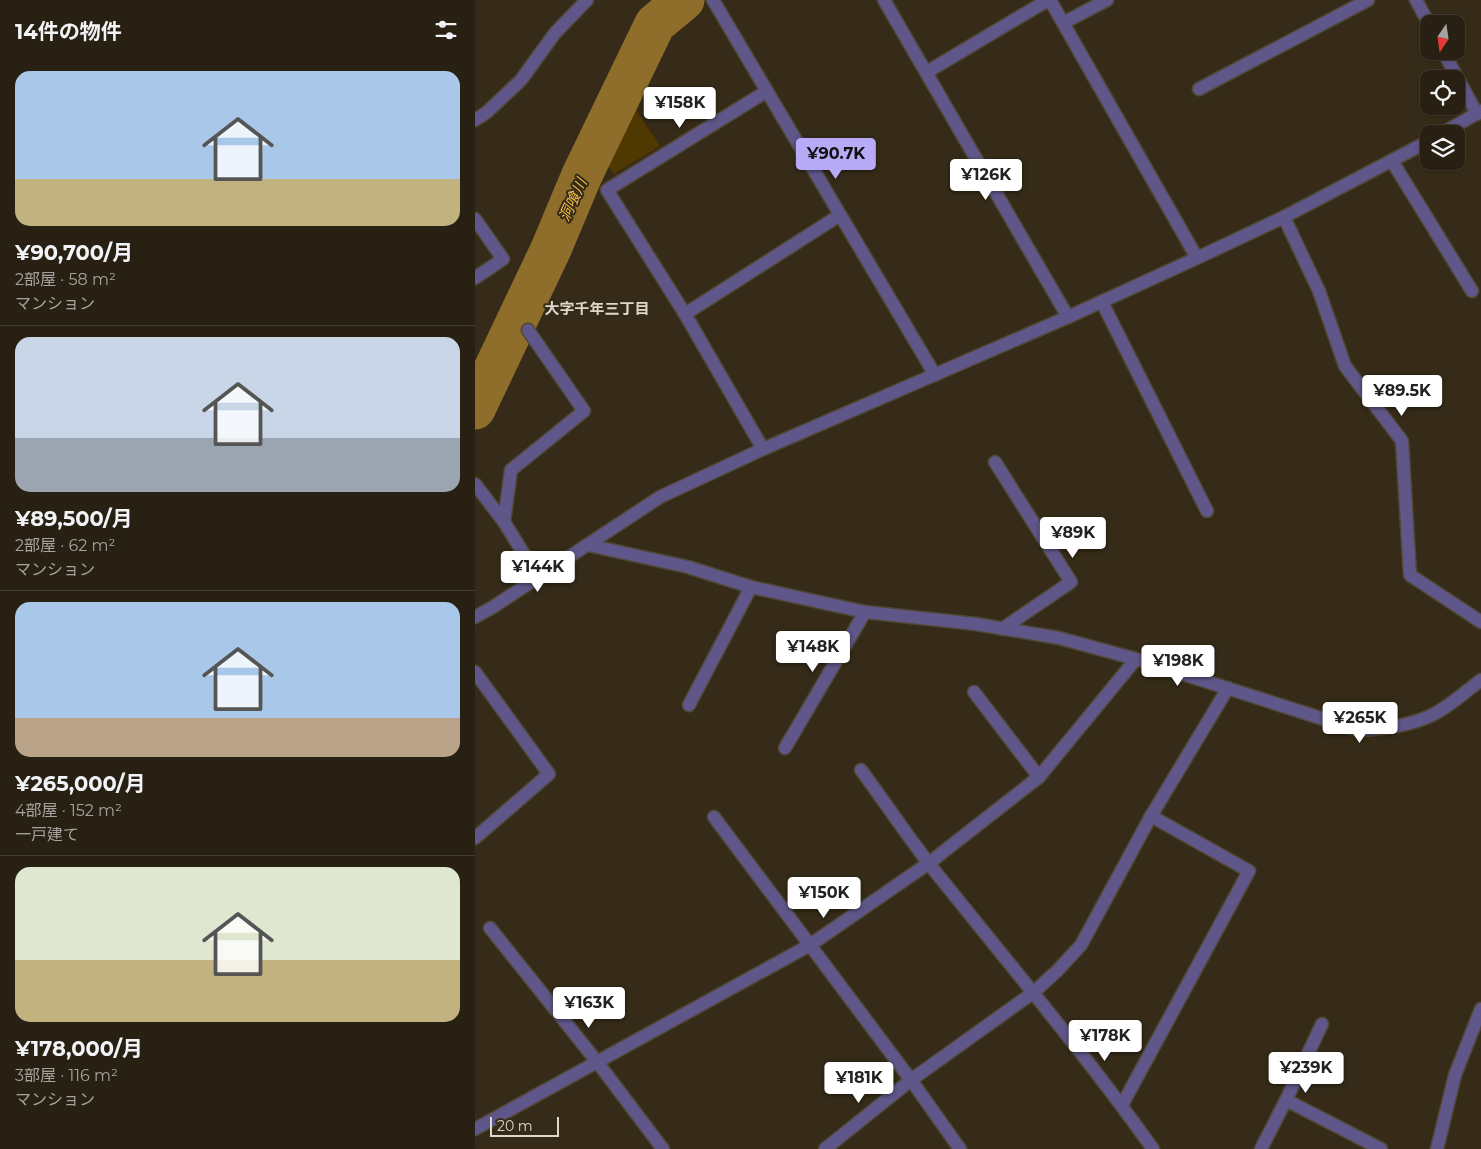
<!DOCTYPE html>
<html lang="ja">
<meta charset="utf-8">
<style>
:root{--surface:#282012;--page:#342d20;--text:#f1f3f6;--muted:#a5a39f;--line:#443e32;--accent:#b7abf8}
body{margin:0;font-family:Montserrat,"Noto Sans JP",sans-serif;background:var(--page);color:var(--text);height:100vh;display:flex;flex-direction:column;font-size:19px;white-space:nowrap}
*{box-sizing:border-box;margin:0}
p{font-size:16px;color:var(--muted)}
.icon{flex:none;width:28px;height:28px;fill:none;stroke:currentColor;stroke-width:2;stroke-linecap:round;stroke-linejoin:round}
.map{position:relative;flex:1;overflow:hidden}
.panel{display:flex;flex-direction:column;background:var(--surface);width:475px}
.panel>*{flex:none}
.needle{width:32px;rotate:193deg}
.tools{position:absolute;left:945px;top:15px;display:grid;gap:10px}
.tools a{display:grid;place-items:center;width:45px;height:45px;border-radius:10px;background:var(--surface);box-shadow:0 1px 4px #0004,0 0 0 1px var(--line);font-size:25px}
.scale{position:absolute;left:15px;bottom:12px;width:69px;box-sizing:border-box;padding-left:5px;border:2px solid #ded8cc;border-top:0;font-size:14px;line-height:18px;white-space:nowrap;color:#ded8cc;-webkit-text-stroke:4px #352b18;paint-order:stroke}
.price{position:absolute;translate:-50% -42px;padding:0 11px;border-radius:5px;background:#fff;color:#222;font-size:16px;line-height:32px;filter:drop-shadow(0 1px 2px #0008)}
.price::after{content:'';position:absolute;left:50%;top:30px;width:15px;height:11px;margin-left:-8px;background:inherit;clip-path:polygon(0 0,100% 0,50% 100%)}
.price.active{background:var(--accent);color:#111}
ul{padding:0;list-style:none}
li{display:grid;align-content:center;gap:10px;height:265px;padding:0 15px}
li+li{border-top:1px solid var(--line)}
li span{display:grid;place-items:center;height:155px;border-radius:15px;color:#555}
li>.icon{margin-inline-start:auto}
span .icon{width:90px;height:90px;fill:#fffc;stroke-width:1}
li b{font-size:21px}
h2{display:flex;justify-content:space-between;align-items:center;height:60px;padding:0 15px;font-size:21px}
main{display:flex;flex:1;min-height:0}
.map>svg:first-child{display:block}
</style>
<main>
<section class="panel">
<h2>14件の物件<svg class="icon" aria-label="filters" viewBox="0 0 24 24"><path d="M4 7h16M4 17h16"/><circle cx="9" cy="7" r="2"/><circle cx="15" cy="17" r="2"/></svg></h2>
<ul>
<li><span style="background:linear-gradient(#a9c7e8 70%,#c2b280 0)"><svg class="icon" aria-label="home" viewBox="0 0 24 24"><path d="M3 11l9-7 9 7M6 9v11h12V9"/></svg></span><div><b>¥90,700/月</b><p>2部屋 · 58 m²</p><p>マンション</p></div></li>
<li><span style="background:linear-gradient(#c9d6e8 65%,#9aa5b1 0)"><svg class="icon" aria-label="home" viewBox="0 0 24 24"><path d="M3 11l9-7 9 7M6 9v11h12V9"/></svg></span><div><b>¥89,500/月</b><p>2部屋 · 62 m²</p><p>マンション</p></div></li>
<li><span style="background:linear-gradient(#a9c7e8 75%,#b9a48a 0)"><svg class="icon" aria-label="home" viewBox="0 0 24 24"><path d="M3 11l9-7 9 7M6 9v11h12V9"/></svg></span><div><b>¥265,000/月</b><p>4部屋 · 152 m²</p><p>一戸建て</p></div></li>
<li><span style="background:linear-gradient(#dfe7d0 60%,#c2b280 0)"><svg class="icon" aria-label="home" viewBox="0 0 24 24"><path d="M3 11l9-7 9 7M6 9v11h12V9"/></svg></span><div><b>¥178,000/月</b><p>3部屋 · 116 m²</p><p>マンション</p></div></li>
</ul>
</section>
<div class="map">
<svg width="1006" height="1149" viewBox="0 0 1006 1149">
<rect width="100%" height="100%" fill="#352b18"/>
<polygon fill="#503801" points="153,98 185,146 139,174 124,151"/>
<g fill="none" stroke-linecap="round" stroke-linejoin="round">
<polyline stroke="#8f6e2c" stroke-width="41" points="0,409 76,249 107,175 180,24 209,0"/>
<g stroke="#504735" stroke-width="15">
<g id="minor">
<polyline points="238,0 460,375"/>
<polyline points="409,0 593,317"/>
<polyline points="575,0 722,258"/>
<polyline points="941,0 954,24"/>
<polyline points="588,23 632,0"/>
<polyline points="968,51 1002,114"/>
<polyline points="452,72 573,0"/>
<polyline points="724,89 893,0"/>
<polyline points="0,120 11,113 46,80 80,33 112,0"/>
<polyline points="966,134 1006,111"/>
<polyline points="917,161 997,291"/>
<polyline points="809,217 844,291 870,366 927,441 935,575 1006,622"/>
<polyline points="0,219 28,259 0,278"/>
<polyline points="627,302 732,511"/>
<polyline points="210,314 365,215"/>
<polyline points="53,330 109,411 36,470 29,522 63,577"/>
<polyline points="288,449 210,314 132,190 292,91"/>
<polyline points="520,462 596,582 527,629"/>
<polyline points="0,484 29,522"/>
<path d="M113,545L213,567L276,587L390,612L501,624L584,638L661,659L883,730C909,729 936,726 959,714C975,706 991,691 1006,680"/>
<polyline points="0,617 18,607 185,497 288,449 593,317 722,258 809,217 954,141"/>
<polyline points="0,672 74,774 0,838"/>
<polyline points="499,692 564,777"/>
<polyline points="214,705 276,587"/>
<polyline points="310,748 390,612"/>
<path d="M386,770C409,801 431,834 455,865C530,959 608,1051 678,1149"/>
<polyline points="239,817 436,1080 485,1149"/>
<polyline points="15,928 123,1063 188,1149"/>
<polyline points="811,1100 847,1024"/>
<polyline points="647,1105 774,871 676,816"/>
<polyline points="0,1129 335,945 454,863 564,777 661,659"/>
<polyline points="350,1149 436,1080 559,992 582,971 606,945 676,816 753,688"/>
<polyline points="786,1149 811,1100 906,1149"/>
<polyline points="962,1149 980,1075 1006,1009"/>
</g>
</g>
<use href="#minor" stroke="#5f5789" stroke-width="12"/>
</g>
<g text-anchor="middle" stroke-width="4" stroke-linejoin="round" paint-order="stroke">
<g font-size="15" font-style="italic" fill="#f9bf49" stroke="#352b18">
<text transform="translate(98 200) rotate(-65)" y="5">洞喰川</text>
</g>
<g font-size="15" font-weight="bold" fill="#ded8cc" stroke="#352b18">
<text x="122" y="314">大字千年三丁目</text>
</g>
</g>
</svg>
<div class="tools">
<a><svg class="needle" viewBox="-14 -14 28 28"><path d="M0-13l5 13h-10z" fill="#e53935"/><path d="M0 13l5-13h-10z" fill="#a5a39f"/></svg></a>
<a><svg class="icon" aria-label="locate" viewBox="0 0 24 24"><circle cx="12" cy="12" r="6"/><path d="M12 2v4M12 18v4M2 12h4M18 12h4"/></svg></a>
<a><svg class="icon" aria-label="layers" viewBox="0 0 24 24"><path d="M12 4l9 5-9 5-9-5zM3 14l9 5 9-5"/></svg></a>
</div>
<div class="scale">20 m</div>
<b class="price" style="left:205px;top:129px">¥158K</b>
<b class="price active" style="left:361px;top:180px">¥90.7K</b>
<b class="price" style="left:511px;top:201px">¥126K</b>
<b class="price" style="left:927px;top:417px">¥89.5K</b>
<b class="price" style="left:598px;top:559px">¥89K</b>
<b class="price" style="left:63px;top:593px">¥144K</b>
<b class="price" style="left:338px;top:673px">¥148K</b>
<b class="price" style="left:703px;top:687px">¥198K</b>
<b class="price" style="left:885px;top:744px">¥265K</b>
<b class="price" style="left:349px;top:919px">¥150K</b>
<b class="price" style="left:114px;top:1029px">¥163K</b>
<b class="price" style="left:630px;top:1062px">¥178K</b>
<b class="price" style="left:831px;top:1094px">¥239K</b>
<b class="price" style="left:384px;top:1104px">¥181K</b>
</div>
</main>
